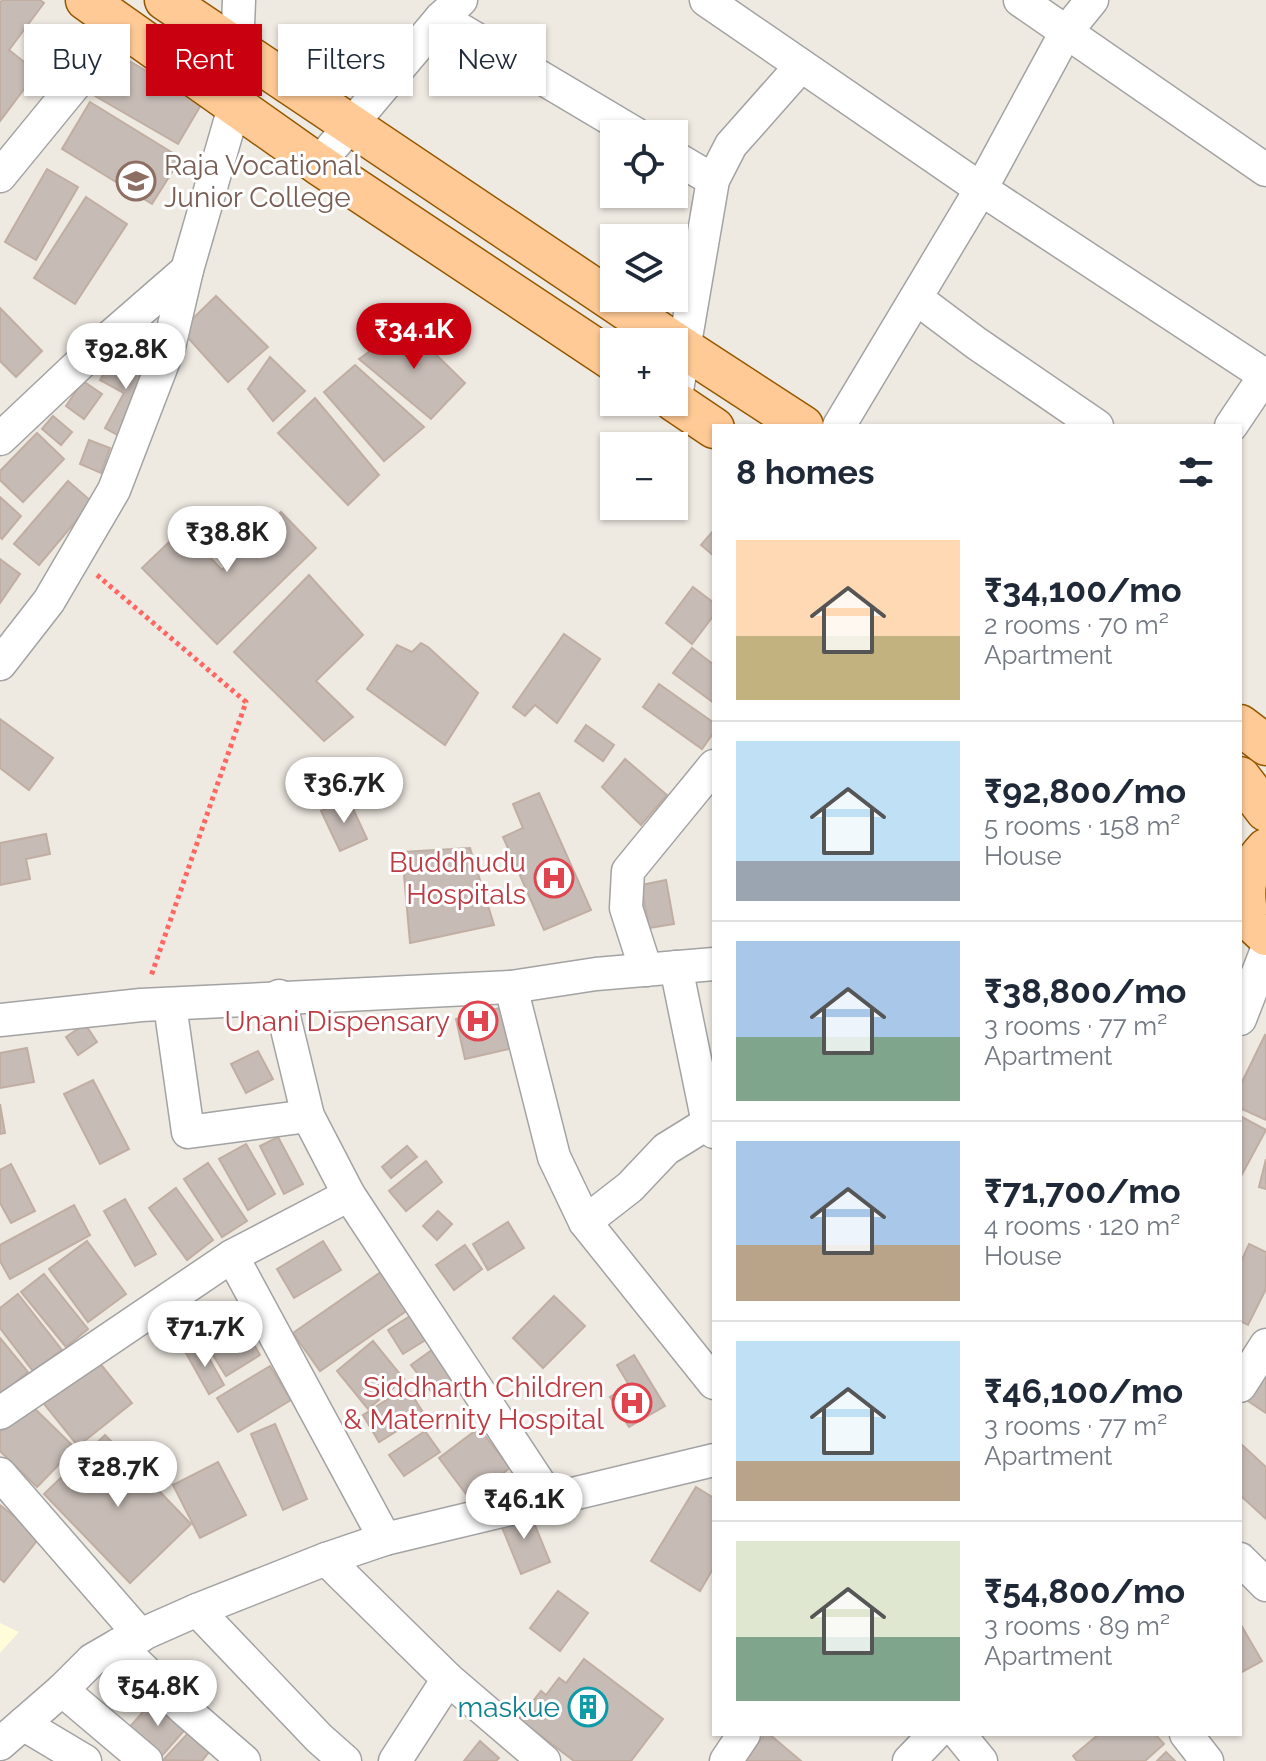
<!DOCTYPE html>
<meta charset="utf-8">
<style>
:root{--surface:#fff;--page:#f2f2f3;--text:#1f2937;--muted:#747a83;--line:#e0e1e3;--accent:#c9000f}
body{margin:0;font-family:Raleway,sans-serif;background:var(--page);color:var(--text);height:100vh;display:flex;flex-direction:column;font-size:30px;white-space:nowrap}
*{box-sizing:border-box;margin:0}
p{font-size:26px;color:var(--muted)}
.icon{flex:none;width:44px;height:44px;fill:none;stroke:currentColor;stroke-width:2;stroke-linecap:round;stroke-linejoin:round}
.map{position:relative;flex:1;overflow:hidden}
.details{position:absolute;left:712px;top:424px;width:530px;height:1312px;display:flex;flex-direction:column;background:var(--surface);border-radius:0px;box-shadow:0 2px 6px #0004}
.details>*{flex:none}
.guide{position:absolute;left:24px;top:24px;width:568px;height:72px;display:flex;gap:16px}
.controls{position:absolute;left:600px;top:120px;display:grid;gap:16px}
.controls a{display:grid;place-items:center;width:88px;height:88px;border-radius:0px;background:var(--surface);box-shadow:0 2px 6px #0004;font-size:40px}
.price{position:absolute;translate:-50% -68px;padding:0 18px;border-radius:28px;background:#fff;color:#222;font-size:26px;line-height:52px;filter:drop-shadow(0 2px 4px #0008)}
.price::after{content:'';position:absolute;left:50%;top:48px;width:24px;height:18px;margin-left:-12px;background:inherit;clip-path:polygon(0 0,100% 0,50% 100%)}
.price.selected{background:var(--accent);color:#fff}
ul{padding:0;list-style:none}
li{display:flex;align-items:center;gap:24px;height:200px;padding:0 24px}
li+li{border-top:2px solid var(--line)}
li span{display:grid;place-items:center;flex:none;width:224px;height:160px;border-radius:0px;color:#555}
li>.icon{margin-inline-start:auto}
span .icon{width:96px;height:96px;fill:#fffc;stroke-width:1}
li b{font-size:34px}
h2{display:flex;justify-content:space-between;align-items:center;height:96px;padding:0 24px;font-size:34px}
.pill{padding:0 28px;border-radius:0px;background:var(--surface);box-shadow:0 2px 6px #0004;font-size:28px;line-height:72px}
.pill.selected{background:var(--accent);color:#fff}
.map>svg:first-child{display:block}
</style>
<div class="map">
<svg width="1266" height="1761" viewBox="0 0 1266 1761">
<rect width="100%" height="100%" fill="#eee9e1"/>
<polygon fill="#fffcda" points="0,1623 19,1632 0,1653"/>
<g fill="#c6bbb5" stroke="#c1aea3" stroke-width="2">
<polygon points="2,0 40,0 44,3 9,50 37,72 0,121 0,3"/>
<polygon points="119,55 202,103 178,144 95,96"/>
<polygon points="90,102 181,158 152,204 62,149"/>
<polygon points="47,169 78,187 36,260 5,242"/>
<polygon points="86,197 127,224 75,304 34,278"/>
<polygon points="216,296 268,347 228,382 181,330"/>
<polygon points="0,308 42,351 16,377 0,361"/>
<polygon points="406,325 465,383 431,419 359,359"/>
<polygon points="115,354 154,376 121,437 105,428 124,393 100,380"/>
<polygon points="270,357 305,391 273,421 248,389"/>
<polygon points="355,365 424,427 384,461 324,392"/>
<polygon points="83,381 102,394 84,419 66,406"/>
<polygon points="315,398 379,475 348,505 278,433"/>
<polygon points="53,416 72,432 61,445 42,429"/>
<polygon points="37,433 64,459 23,502 0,480 0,471"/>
<polygon points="89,440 110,448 101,473 80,464"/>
<polygon points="68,481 92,502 39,565 14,544"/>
<polygon points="0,497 21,516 2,539 0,537"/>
<polygon points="281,512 316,548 217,644 142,568 190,522 214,547 207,554 222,570"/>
<polygon points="714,530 714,556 701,545"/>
<polygon points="0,559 20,574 0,603"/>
<polygon points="309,575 363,635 316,681 353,717 324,741 234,652"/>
<polygon points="693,587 714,603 714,615 692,644 666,623"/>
<polygon points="564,634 600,659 557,723 535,705 525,716 513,707"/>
<polygon points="421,643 428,647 478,693 445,745 367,689 397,645 412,652"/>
<polygon points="692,648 714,665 714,703 673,673"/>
<polygon points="659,684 714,723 714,732 702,749 643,707"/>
<polygon points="0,719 53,758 29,790 0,768"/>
<polygon points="586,725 614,745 603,761 575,741"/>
<polygon points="625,759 667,795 641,825 602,787"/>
<polygon points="539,793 591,910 544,930 503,837 523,828 513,804"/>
<polygon points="348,798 367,839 340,851 321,811"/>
<polygon points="46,834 50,854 26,859 30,879 0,885 0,843"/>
<polygon points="470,848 494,925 410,943 402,852"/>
<polygon points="666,880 674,924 649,928 641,885"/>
<polygon points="508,1006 518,1047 465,1059 456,1019"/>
<polygon points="85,1024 97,1042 78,1055 66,1037"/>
<polygon points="1265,1035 1266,1036 1266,1120 1240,1108 1240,1086"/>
<polygon points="27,1048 34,1082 0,1088 0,1053"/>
<polygon points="258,1051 273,1079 246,1093 231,1064"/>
<polygon points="93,1080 129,1149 100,1164 64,1094"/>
<polygon points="0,1104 5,1133 0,1134"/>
<polygon points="1240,1116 1266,1130 1240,1178"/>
<polygon points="278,1137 303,1184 284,1194 260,1146"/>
<polygon points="246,1144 275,1194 248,1210 219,1159"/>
<polygon points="407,1146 417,1157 391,1178 382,1167"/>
<polygon points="1266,1159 1266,1189 1259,1187"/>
<polygon points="426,1161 442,1182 406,1211 389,1191"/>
<polygon points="208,1163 247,1221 222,1237 184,1179"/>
<polygon points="11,1164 35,1211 11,1223 0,1203 0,1170"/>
<polygon points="176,1188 213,1240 187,1260 149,1208"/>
<polygon points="125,1199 156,1254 135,1266 104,1211"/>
<polygon points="74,1205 90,1235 10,1279 0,1261 0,1245"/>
<polygon points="438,1211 452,1224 437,1240 423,1226"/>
<polygon points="508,1222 524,1248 488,1270 473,1244"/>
<polygon points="87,1241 126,1294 88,1322 49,1269"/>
<polygon points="323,1241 341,1270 294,1298 277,1269"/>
<polygon points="1249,1244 1266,1252 1266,1289 1248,1325 1240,1321 1240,1264"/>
<polygon points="465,1245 482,1269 454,1290 436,1265"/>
<polygon points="388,1267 415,1305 320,1371 293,1333"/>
<polygon points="44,1274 88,1329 66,1347 21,1292"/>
<polygon points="18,1294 62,1350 33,1371 0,1328 0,1308"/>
<polygon points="554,1296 585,1326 543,1368 513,1338"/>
<polygon points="421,1309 437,1333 403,1354 388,1330"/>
<polygon points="243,1326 260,1355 226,1376 208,1347"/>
<polygon points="0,1338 28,1372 0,1395"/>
<polygon points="373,1341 404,1379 368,1409 337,1371"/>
<polygon points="443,1342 464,1372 433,1394 411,1365"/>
<polygon points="201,1344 224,1385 209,1394 186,1353"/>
<polygon points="634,1355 665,1406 629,1427 610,1397 629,1385 617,1365"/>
<polygon points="94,1356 132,1403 78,1446 40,1399"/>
<polygon points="270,1366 291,1400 238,1432 217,1398"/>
<polygon points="1266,1372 1266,1413 1245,1399"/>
<polygon points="407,1387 424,1414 379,1442 363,1415"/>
<polygon points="28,1402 75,1448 37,1487 0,1451 0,1430"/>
<polygon points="275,1424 307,1499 283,1510 251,1434"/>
<polygon points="479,1428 510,1468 469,1498 439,1458"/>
<polygon points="425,1431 440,1452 404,1476 389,1455"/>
<polygon points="105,1435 191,1524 130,1583 44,1494"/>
<polygon points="1240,1443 1266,1467 1266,1519 1240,1495"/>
<polygon points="218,1462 246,1515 200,1538 173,1485"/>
<polygon points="696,1487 714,1498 714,1567 700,1591 651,1561"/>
<polygon points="0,1505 40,1537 4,1582 0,1579"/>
<polygon points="528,1508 550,1562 521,1574 499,1520"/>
<polygon points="558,1591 588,1613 560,1651 530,1628"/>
<polygon points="1241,1625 1262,1661 1240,1673 1240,1626"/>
<polygon points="584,1659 663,1719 631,1761 574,1761 519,1719 541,1691 546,1695 559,1678 566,1683"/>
<polygon points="157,1696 189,1725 159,1759 127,1730"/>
<polygon points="190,1731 213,1747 202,1761 163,1760"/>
<polygon points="765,1734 769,1734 801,1761 745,1761"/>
<polygon points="1099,1734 1155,1734 1164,1744 1145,1761 1077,1761 1073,1756"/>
<polygon points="480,1741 499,1758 496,1761 464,1761"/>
<polygon points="1166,1752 1175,1761 1157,1761"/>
</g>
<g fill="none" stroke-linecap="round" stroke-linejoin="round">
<g stroke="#a3a3a3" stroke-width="35">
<g id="minor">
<polyline points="706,0 981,189 1266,376"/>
<polyline points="1020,0 1266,170"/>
<polyline points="441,18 636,134"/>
<polyline points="674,157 713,180"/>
<polyline points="318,164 441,18 461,0"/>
<polyline points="0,176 122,27"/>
<polyline points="916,298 976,343 1097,426"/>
<polyline points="675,402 713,180 731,145 801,66"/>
<polyline points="839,426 981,189 1066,32 1092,0"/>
<polyline points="1231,426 1266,374"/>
<polyline points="0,439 87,357 187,270"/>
<polyline points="0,664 49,601 114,490 169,347 187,270 235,104 239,0"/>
<polyline points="676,967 708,1123 714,1132"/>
<polyline points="646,970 626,908 628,871 714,766"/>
<polyline points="511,987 554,1157 585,1222 714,1383"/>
<polyline points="279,996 308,1116 349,1195 549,1498"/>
<polyline points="170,1005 188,1132 308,1116"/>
<polyline points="1240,1019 1266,952"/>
<polyline points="0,1020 141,1005 511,987 596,974 714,964"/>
<polyline points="585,1222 630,1187 666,1149 708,1123"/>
<polyline points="232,1256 349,1195"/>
<polyline points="1240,1386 1266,1345"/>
<polyline points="0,1413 232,1256 385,1539"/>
<polyline points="0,1474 141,1636"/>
<polyline points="326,1559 448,1679 544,1761"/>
<polyline points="1240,1559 1266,1585"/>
<polyline points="197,1610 319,1738 345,1761"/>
<polyline points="118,1645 184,1709 244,1761"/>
<polyline points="62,1690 146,1761"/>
<polyline points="23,1724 85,1761"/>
<polyline points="959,1734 981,1761"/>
<polyline points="1186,1734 1207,1761"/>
<polyline points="0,1744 62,1690 92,1660 118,1645 197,1610 326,1559 385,1539 714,1460"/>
<polyline points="395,1761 448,1679"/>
<polyline points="726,1761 744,1734"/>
<polyline points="909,1761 935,1734"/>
</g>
</g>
<g stroke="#955800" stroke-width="43">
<g id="major">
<polyline points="86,0 318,164 614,361"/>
<polyline points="165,0 674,342"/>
<polyline points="674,342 803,426"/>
<polyline points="674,401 714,428"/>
<polyline points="1240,725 1266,745"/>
<polyline points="1240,777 1266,811"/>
<path d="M1266,849C1244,873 1242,887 1248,918L1266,935"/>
</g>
</g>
<polyline stroke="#ff6662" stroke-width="5" stroke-dasharray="4 4" stroke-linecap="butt" points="97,575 246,702 151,976"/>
<use href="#minor" stroke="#fff" stroke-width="32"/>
<use href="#major" stroke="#ffca96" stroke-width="40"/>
</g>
<defs>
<g id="university-ring" transform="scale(2)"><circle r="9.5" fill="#fff" stroke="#8d6e63" stroke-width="1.5"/><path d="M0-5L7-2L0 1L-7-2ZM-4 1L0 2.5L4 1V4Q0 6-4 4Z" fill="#8d6e63"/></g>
<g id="hospital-ring" transform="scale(2)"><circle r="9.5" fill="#fff" stroke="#e0444e" stroke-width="1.5"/><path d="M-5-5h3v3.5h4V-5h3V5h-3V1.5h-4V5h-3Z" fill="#e0444e"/></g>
<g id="building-ring" transform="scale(2)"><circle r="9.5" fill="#fff" stroke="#0f9aa8" stroke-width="1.5"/><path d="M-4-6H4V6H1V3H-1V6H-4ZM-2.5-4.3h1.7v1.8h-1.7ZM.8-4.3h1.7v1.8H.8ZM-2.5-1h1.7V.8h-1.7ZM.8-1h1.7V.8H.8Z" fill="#0f9aa8"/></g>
</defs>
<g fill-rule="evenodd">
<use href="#university-ring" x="136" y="181"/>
<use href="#hospital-ring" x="554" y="878"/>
<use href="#hospital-ring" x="478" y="1021"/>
<use href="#hospital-ring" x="632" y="1403"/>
<use href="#building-ring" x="588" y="1707"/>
</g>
<g text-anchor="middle" stroke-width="6" stroke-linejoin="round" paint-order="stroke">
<g font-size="28" fill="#785e54" stroke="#fff" text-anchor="start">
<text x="164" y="175">Raja Vocational<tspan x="164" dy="32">Junior College</tspan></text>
</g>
<g font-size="28" fill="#be3a42" stroke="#fff" text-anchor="end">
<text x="526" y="872">Buddhudu<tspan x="526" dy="32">Hospitals</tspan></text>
<text x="450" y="1031">Unani Dispensary</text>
<text x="604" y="1397">Siddharth Children<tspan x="604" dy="32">&amp; Maternity Hospital</tspan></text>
</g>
<g font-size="28" fill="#0d838f" stroke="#fff" text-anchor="end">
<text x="560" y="1717">maskue</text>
</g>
</g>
</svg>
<div class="controls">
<a><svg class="icon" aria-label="locate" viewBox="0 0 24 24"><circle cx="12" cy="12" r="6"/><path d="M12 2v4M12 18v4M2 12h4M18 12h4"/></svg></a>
<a><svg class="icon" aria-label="layers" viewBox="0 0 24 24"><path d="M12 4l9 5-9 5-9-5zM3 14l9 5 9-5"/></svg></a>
<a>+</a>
<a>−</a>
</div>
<b class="price selected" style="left:414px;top:371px">₹34.1K</b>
<b class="price" style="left:126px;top:391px">₹92.8K</b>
<b class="price" style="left:227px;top:574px">₹38.8K</b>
<b class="price" style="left:344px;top:825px">₹36.7K</b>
<b class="price" style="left:205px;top:1369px">₹71.7K</b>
<b class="price" style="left:118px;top:1509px">₹28.7K</b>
<b class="price" style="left:524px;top:1541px">₹46.1K</b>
<b class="price" style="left:158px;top:1728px">₹54.8K</b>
<div class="guide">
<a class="pill">Buy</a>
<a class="pill selected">Rent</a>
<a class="pill">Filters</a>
<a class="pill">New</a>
</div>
<section class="details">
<h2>8 homes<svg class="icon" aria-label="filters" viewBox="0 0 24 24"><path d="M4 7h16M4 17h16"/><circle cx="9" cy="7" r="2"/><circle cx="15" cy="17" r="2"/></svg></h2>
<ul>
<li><span style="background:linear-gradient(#ffd9b3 60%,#c2b280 0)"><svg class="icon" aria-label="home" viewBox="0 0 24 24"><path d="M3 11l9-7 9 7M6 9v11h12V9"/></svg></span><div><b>₹34,100/mo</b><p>2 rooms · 70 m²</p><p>Apartment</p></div></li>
<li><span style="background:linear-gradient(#bfe0f5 75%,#9aa5b1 0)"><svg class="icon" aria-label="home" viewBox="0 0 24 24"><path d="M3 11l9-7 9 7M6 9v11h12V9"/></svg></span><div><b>₹92,800/mo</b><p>5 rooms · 158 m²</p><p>House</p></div></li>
<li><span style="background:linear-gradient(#a9c7e8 60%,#7fa58c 0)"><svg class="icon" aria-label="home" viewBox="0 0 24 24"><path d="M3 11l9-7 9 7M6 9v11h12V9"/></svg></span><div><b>₹38,800/mo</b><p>3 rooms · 77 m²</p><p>Apartment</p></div></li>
<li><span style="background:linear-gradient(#a9c7e8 65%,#b9a48a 0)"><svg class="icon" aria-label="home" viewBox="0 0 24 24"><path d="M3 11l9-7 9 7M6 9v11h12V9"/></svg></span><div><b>₹71,700/mo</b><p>4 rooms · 120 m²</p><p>House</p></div></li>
<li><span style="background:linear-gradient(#bfe0f5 75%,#b9a48a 0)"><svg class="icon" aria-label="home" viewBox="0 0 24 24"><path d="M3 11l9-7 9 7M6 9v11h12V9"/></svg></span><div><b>₹46,100/mo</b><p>3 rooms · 77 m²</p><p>Apartment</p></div></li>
<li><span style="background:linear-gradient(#dfe7d0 60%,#7fa58c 0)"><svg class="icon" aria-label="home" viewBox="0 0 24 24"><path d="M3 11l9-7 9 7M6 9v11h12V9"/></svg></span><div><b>₹54,800/mo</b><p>3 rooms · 89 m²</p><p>Apartment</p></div></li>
</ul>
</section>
</div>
